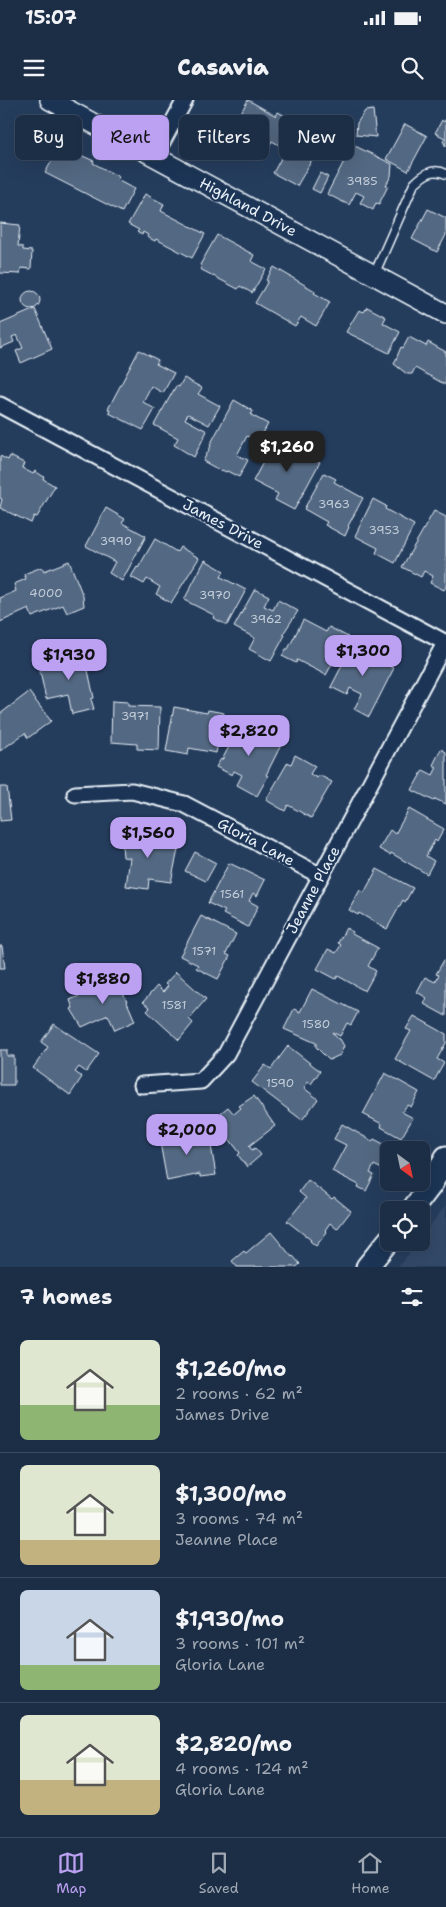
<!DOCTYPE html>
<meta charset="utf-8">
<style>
:root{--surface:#1c2e46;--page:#25364d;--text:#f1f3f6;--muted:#a0a8b3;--line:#3a4a5f;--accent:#bca0f2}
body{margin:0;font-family:"Shantell Sans",sans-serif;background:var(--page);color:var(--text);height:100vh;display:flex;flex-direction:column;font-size:19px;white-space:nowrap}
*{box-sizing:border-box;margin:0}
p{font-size:16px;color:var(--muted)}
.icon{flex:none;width:28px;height:28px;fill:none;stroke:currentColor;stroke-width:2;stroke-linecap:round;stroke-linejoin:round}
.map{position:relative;height:1167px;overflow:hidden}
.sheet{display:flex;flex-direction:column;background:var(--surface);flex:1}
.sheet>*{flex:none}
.banner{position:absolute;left:15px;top:15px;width:416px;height:45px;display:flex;gap:10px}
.needle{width:32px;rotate:147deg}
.buttons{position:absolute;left:380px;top:1041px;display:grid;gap:10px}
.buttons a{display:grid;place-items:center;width:50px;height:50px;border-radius:8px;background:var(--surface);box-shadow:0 5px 20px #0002,0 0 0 1px var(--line);font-size:25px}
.price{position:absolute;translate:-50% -42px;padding:0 11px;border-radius:10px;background:var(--accent);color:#111;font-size:16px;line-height:32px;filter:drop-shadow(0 1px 2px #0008)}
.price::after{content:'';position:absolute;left:50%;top:30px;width:15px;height:11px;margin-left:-8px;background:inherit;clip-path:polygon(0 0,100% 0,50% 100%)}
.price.on{background:#222;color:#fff}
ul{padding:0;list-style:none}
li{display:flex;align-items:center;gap:15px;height:125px;padding:0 20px}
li+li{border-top:1px solid var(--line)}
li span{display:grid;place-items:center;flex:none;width:140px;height:100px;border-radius:8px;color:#555}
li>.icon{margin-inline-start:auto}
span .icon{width:60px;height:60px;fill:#fffc;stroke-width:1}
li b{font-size:21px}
h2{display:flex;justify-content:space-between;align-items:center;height:60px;padding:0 20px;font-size:21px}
.pill{padding:0 18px;border-radius:8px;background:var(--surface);box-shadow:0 5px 20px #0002,0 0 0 1px var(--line);font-size:18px;line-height:45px}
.pill.on{background:var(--accent);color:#111}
.status{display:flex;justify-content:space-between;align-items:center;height:35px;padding:0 25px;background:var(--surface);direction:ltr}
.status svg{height:14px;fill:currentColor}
header{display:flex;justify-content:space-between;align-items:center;height:65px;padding:0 20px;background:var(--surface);font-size:22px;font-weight:800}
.menu{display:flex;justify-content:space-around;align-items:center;height:70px;border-top:1px solid var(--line);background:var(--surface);font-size:14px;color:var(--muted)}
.menu a{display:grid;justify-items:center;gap:2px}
.menu .on{color:var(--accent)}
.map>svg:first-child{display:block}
</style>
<div class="status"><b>15:07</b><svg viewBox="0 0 49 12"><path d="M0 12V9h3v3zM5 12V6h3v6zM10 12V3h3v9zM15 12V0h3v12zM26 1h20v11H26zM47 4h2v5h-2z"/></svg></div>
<header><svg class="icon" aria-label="menu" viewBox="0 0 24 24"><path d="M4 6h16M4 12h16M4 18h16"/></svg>Casavia<svg class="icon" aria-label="search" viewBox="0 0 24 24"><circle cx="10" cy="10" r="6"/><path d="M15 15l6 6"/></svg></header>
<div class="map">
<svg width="446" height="1167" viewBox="0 0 446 1167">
<rect width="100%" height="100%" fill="#253d5d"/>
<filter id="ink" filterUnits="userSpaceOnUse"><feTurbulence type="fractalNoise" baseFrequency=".02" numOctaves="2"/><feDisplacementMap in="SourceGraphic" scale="10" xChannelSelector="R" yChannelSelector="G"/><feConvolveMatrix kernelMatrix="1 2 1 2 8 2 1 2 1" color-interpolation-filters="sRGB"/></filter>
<g filter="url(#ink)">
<polygon fill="#334a68" points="446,1105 446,1167 398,1167 417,1143 421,1142 421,1137"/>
<g fill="#536782" stroke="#e8f1f8">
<polygon points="248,0 276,16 278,12 306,27 294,48 313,58 297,86 273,73 286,49 272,41 262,59 226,39"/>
<polygon points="373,10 376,37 356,35 357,23 365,11"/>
<polygon points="446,19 446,47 443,41 445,38 435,33 442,20 444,22"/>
<polygon points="405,24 427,36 408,71 386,59"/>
<polygon points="33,37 51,49 34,59 31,38"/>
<polygon points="60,46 94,61 93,63 119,77 117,80 134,89 122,112 45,73"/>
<polygon points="355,46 392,64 391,76 386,85 388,86 379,104 376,103 373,110 360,103 364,96 356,92 349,105 327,94 351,48"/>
<polygon points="320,73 328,77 320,93 312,89"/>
<polygon points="145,94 164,104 161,111 205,134 192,158 156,139 155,141 147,137 148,135 143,132 142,135 137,132 139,130 128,124"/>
<polygon points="428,109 446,118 446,135 437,152 412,139"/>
<polygon points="0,123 20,125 18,146 23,147 23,150 32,151 31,169 21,168 20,174 0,173"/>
<polygon points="217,135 254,155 251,161 266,169 252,193 240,186 238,189 200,169 202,166 200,165"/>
<polygon points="274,167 315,191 314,193 330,202 316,226 301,217 295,226 255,203 268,181 266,180"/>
<circle cx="31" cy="200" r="9"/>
<polygon points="367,207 386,217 383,223 400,232 389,253 346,232 359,210 364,212"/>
<polygon points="35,209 52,249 21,263 16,251 23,248 17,235 12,237 14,242 0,248 0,224"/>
<polygon points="409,237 426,246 428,242 446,252 446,285 415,268 412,274 407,274 394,264 401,247 403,248"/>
<polygon points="139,250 158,260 156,264 174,273 163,293 151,286 143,302 155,309 143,330 109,313 110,310 108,309"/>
<polygon points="184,278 202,288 198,294 220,306 209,325 188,314 185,319 207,331 194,357 174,345 178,338 154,325 176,286 179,287"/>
<polygon points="234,300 253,311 251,315 268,324 258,342 247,336 237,355 248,360 239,377 227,371 226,372 222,370 221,371 203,361 211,346 210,345"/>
<polygon points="276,338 307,355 309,353 314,355 314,359 320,362 294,410 275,400 278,394 253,381"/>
<polygon points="0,356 8,360 10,356 24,363 22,368 33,374 35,371 44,377 43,379 55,386 37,417 34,416 31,423 0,408 2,399 0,398"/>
<polygon points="324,373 336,379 334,382 363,398 348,426 349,427 345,436 325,425 327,422 304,409"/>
<polygon points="373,399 386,406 385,409 414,425 395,463 376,453 378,448 355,436"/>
<polygon points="106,408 125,419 122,423 146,436 122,481 109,473 115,462 86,446"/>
<polygon points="434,411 446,417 446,487 444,490 430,483 433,476 424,471 421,477 402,467"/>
<polygon points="155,439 177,452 180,447 199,458 171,503 156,494 160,487 147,479 144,484 131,477 137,467 138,468"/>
<polygon points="205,460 224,471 221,477 246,490 227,525 213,518 214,515 184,500"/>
<polygon points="69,461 83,496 84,506 67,513 63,505 32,517 29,509 0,522 0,498 16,491 14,484 26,479 24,474 42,467 44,471"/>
<polygon points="255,489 269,496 264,506 273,510 278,500 298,511 283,534 285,535 271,561 249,549 255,538 234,527"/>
<polygon points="303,520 326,532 329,527 348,537 343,547 342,546 326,575 297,560 296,563 282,556 286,549 288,549"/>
<polygon points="353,541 373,551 370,556 394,568 369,617 354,609 362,594 350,588 347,595 331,587 349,552 346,551 349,544 352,545"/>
<polygon points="84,552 94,598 91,599 94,609 72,614 68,594 46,599 39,567 49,565 48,558"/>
<polygon points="29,592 51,621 28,638 25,633 0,651 0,614"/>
<polygon points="112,601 128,602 128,606 160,607 159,650 137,649 137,644 111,642"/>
<polygon points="174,607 207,613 208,610 224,613 216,653 189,648 188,655 166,651"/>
<polygon points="238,619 256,628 253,634 262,639 264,636 281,645 266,675 268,676 257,696 237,685 242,675 234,671 232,675 216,667 221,659 222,660 234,637 230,635"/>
<polygon points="441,649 446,652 446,704 435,699 434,701 412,690 423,670 433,675 437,667 433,665"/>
<polygon points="295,655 315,666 310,674 317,678 319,675 332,682 311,718 288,705 285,711 266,700 288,662 291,664"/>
<polygon points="0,687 7,687 11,720 0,721"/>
<polygon points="409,709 444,729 437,742 435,740 426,756 434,761 427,774 391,753 390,755 379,749 390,730 395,734"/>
<polygon points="121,731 153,735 152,744 161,745 162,742 179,745 171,782 149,779 148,789 126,786 130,758 123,757"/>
<polygon points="195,752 216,763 206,781 185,771"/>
<polygon points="229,763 265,780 257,796 253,793 249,801 258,806 248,827 223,814 225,811 208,803"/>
<polygon points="377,769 413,788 405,802 403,800 387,829 359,813 358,815 349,810 360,790 364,793"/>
<polygon points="201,816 236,834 226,854 230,856 218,879 196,868 198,865 180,856"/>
<polygon points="346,828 353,832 352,834 378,848 368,866 376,871 365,891 338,876 336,879 317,869 328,849 336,853 341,845 338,843"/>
<polygon points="0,846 2,846 5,868 0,868"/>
<polygon points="444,860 446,861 446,916 424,904 427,898 417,892 425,877 435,882 439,875 436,874"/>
<polygon points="176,872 206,899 189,919 193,923 179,940 147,911 150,908 143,902 157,886 163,892 168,886 165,884"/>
<polygon points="111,874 114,880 117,879 135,921 115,930 108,915 82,927 71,909 73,908 70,900 104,885 101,878"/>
<polygon points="312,889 358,912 351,925 347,923 340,936 332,932 337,938 340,939 344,946 340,955 329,960 316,947 316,943 284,929 294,909 300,912"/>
<polygon points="414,916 446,934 446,943 437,959 444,963 434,981 395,959 411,931 406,929"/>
<polygon points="54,924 99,954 86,972 79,967 75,972 82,977 70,995 33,968 48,947 41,942"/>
<polygon points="288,946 320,971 311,984 308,982 304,988 318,999 302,1020 252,982 265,965 271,969"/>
<polygon points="0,950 7,950 7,956 14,956 14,985 0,985"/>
<polygon points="385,973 419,992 411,1007 407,1005 402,1012 413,1018 401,1038 381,1027 382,1024 363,1014"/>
<polygon points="254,996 275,1026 249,1046 252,1050 255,1048 261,1055 247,1067 238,1055 240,1053 227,1036 224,1038 211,1021 228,1007 234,1014 241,1008 239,1006"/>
<polygon points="342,1024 372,1041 374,1039 395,1050 389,1050 389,1062 384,1070 374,1065 370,1073 374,1075 366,1091 358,1087 359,1085 332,1071 346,1045 334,1039"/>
<polygon points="180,1033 181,1039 209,1034 216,1075 200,1077 200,1074 167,1081 159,1037"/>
<polygon points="308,1080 332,1099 334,1097 351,1111 337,1129 330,1123 325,1130 327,1132 316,1146 310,1141 311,1140 287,1121 306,1098 299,1092"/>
<polygon points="271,1132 292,1157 293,1156 300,1164 296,1167 237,1167 232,1161 244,1151 246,1153"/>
</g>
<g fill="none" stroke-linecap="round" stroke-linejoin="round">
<g stroke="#e8f1f8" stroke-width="11">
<path id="service" d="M374,175L414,84C423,75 433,67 446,74"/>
</g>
<g stroke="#e8f1f8" stroke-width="19">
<g id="minor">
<polyline points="154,57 185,0"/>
<polyline points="0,305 446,543"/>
<polyline points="75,694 132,691 184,704 321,776"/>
<polyline points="142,985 201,981 226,954 445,543"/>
</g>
</g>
<g stroke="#e8f1f8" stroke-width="22">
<polyline id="tertiary" points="50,0 446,214"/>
</g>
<g stroke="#e8f1f8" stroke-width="25">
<g id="secondary">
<polyline points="412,1110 431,1085 446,1057"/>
<polyline points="367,1167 389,1140"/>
</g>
</g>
<use href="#service" stroke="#1d3557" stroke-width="8"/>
<use href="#minor" stroke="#1d3557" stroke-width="15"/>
<use href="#tertiary" stroke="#1d3557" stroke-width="19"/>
<use href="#secondary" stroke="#1d3557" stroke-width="21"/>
</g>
</g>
<g text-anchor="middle" stroke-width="4.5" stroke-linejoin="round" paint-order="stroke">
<g font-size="12" fill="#c3ceda">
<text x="362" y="85">3985</text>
<text x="334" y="408">3963</text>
<text x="384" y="434">3953</text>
<text x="116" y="445">3990</text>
<text x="46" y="497">4000</text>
<text x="215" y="499">3970</text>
<text x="266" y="523">3962</text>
<text x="135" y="620">3971</text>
<text x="232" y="798">1561</text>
<text x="204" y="855">1571</text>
<text x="174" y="909">1581</text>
<text x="316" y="928">1580</text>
<text x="280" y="987">1590</text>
</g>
<g font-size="15" fill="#e8f1f8" stroke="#1d3557">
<text transform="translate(248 107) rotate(28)" y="5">Highland Drive</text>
<text transform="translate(223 424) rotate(28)" y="5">James Drive</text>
<text transform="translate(256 742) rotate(28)" y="5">Gloria Lane</text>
<text transform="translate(313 790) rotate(-62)" y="5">Jeanne Place</text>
</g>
</g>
</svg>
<div class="buttons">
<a><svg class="needle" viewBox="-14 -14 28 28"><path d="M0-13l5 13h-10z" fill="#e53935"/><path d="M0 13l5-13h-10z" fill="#a0a8b3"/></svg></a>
<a><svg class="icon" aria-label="locate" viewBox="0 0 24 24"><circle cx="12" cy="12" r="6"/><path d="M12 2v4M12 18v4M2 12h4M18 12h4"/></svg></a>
</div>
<b class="price on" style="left:287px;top:373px">$1,260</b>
<b class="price" style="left:363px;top:577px">$1,300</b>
<b class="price" style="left:69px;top:581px">$1,930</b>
<b class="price" style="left:249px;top:657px">$2,820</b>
<b class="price" style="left:148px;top:759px">$1,560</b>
<b class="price" style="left:103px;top:905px">$1,880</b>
<b class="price" style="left:187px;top:1056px">$2,000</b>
<div class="banner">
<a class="pill">Buy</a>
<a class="pill on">Rent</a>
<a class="pill">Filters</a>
<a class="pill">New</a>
</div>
</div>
<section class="sheet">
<h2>7 homes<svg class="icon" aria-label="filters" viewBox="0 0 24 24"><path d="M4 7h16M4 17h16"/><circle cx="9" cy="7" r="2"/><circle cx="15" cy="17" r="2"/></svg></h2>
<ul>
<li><span style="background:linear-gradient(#dfe7d0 65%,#8fb573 0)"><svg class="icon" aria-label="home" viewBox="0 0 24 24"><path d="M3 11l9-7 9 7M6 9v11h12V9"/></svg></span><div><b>$1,260/mo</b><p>2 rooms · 62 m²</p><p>James Drive</p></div></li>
<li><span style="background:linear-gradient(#dfe7d0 75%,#c2b280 0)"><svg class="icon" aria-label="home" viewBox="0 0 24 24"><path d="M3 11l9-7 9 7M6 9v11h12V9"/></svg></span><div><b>$1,300/mo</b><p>3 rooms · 74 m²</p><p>Jeanne Place</p></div></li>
<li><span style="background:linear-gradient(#c9d6e8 75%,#8fb573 0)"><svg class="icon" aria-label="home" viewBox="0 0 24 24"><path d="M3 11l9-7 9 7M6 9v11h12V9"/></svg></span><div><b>$1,930/mo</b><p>3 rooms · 101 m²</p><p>Gloria Lane</p></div></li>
<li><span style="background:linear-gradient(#dfe7d0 65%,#c2b280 0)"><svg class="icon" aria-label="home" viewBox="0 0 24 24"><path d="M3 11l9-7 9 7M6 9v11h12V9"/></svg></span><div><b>$2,820/mo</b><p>4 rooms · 124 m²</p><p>Gloria Lane</p></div></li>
</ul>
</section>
<nav class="menu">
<a class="on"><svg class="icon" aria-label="map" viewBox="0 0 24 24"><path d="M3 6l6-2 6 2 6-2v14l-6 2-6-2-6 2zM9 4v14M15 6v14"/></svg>Map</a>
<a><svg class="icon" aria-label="saved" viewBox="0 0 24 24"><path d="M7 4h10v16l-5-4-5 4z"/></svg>Saved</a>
<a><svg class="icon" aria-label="home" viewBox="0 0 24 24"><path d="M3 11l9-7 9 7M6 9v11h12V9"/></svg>Home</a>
</nav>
